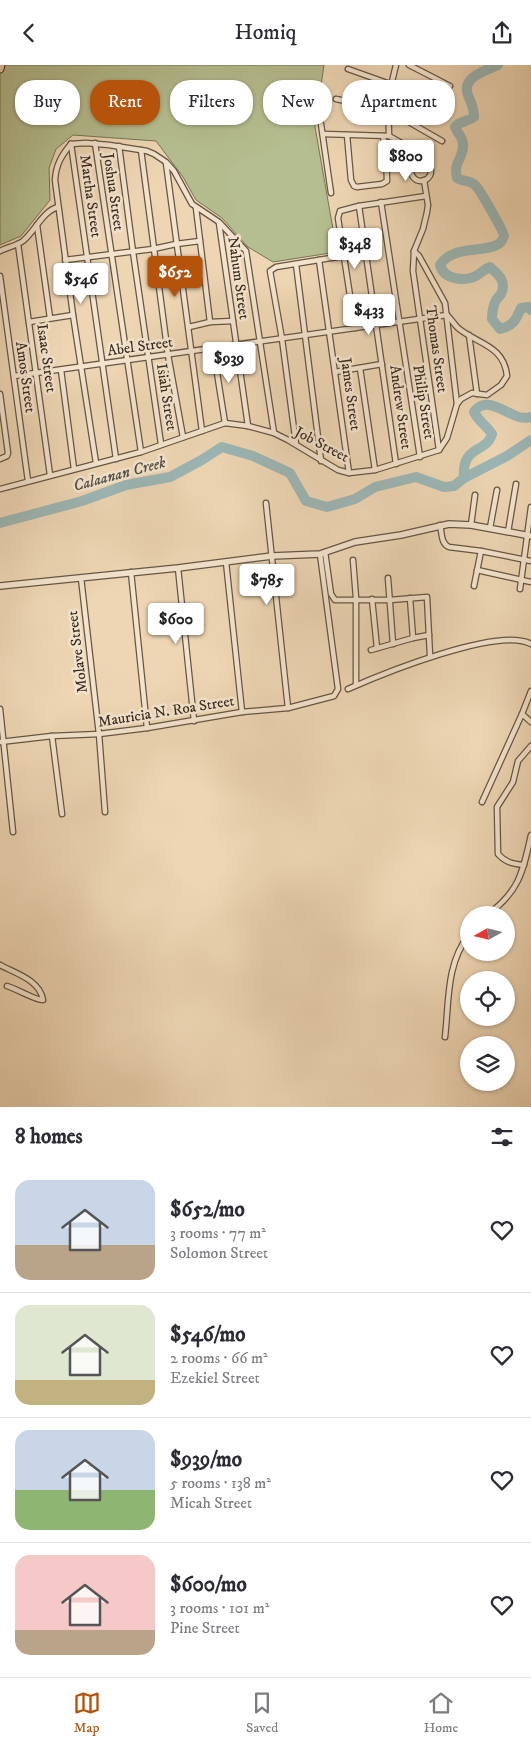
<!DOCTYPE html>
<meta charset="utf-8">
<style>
:root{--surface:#fff;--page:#f7f7f7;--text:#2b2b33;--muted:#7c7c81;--line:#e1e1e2;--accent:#b45309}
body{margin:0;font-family:"IM FELL DW Pica",serif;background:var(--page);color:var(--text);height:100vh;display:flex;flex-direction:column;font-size:19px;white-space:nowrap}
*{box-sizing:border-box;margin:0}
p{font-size:16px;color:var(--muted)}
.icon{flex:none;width:28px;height:28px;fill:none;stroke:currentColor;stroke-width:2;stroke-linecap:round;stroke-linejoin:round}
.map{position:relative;height:1042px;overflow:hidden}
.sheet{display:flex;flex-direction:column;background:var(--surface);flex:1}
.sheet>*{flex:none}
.hud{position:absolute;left:15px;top:15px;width:501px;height:45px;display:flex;gap:10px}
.needle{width:32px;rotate:262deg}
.fabs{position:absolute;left:460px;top:841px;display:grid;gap:10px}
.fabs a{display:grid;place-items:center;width:55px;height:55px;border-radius:50%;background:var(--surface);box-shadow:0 1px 4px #0004;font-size:25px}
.price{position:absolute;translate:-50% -42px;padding:0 11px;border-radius:5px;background:#fff;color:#222;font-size:16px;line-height:32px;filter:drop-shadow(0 1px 2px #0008)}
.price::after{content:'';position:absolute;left:50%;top:30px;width:15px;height:11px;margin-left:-8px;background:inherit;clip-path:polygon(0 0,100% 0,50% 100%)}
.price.current{background:var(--accent);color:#fff}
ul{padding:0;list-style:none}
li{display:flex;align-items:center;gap:15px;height:125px;padding:0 15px}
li+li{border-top:1px solid var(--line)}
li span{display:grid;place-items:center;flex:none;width:140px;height:100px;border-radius:15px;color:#555}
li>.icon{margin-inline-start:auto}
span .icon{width:60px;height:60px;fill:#fffc;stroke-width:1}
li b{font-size:21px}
h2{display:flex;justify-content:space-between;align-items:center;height:60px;padding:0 15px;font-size:21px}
.chip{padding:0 18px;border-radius:20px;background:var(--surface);box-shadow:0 1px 4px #0004;font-size:18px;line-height:45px}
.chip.current{background:var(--accent);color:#fff}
header{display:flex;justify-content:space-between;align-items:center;height:65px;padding:0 15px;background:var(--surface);font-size:22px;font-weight:600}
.tab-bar{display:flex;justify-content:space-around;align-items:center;height:70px;border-top:1px solid var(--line);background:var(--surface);font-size:14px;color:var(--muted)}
.tab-bar a{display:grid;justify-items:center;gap:2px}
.tab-bar .current{color:var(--accent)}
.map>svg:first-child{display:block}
</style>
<header><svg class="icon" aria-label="back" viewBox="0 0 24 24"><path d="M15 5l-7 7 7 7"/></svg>Homiq<svg class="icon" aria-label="share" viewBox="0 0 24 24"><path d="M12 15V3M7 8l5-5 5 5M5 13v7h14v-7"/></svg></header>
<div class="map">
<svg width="531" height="1042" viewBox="0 0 531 1042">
<rect width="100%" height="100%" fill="#eed6b4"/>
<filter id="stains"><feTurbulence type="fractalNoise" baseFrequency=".004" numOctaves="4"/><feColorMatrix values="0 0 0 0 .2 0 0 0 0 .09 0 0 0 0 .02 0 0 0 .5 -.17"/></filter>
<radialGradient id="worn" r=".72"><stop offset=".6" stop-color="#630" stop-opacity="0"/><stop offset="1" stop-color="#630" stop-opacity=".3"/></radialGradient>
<polygon fill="#b5be90" stroke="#777458" points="0,0 324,0 315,62 337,187 273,197 248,182 222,153 196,135 183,112 156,76 73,70 56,84 49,103 50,135 21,171 0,180"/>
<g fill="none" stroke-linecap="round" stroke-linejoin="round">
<g stroke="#9cb7b6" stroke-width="10">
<path d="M498,0C487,5 461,12 468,30C471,38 474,42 474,52C468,57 461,55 455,62C457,68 464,73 463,81C463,94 453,97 457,113C463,117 470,115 475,120C479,123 504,167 504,171C503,174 502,176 500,178C485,189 453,179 440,200C444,216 468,217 479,209C483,206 485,204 490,202C498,209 507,216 501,229C500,231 498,232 496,235C493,241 492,248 492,254L500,264C513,261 516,255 521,243L529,242L531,245"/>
<path d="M464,413C461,380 487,388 492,369C486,360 479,357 474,347C486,330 505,348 519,352C523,353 527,353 531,352"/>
<polyline points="0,458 82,436 126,420 170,412 200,396 222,382 253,391 290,408 306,436 327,442 355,434 375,422 416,412 444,422 454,421 464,413 507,391 531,375"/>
</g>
<g stroke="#665645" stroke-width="7">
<g id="minor">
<polyline points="409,0 450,21"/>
<polyline points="348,4 390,19 448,48"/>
<polyline points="336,34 388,45 442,76"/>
<polyline points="321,59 331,128"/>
<polyline points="323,69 389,71 407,81 417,97"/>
<polyline points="347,70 351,115 354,121 357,122 382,119 387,116 386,87 383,71"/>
<polyline points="389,71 388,33 396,0"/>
<polyline points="95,78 141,387"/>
<polyline points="71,79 86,78 109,80 147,86 154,89 166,97 174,106 192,139 219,157 246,186 274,368"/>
<path d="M71,79C61,91 56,100 55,115L73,250L96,398"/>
<polyline points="71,79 116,394"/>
<polyline points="403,80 403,85 413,101"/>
<polyline points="119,81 133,187 161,379"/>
<polyline points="141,85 168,290 183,372"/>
<circle cx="421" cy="106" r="10"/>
<polyline points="166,98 202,366"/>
<polyline points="424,115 428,140 427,147 423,164 414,186 413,206 439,385"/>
<polyline points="381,137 420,392"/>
<polyline points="359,141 396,399"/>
<polyline points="196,143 210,257"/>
<polyline points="219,158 248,361"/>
<polyline points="37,160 50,253"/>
<polyline points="18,179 50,410"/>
<path d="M0,186C8,182 16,181 23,176C35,166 43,146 58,142"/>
<polyline points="414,186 419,191 445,238 457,339"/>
<polyline points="65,195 153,184 176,179 200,176"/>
<polyline points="319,195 349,408"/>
<polyline points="296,199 321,396"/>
<polyline points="0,211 28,416"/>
<polyline points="29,257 73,250"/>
<polyline points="189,262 210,257 233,256"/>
<polyline points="355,263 338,153 340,146 359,141 426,131"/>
<polyline points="469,270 477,329"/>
<polyline points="213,283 225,358"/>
<polyline points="360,303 375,405"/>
<polyline points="61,305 74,404"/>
<polyline points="335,307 382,299"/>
<polyline points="14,311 447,250"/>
<polyline points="0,329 8,388 7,391 0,394"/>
<polyline points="296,379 282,274 270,206 276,202 343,191"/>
<path d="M0,424L141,387L225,358L248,361L274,368L288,375L338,405L349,408L375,405L439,385L447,373L457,339L461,334L472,328L487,330L501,320L507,311C504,280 477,279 458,263C454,259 451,254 447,250"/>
<polyline points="266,438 288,643"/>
<path d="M440,460C442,468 441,479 449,482L481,486L531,496"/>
<polyline points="471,460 475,430"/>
<polyline points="490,463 497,425"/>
<polyline points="508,467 516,419"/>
<polyline points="325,487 331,529 335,535 390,535 427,532 430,591"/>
<polyline points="353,495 356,533 356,620"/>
<polyline points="226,497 242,647"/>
<polyline points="178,503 194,656"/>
<polyline points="477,505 531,517"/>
<polyline points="131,507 147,663"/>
<polyline points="81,513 99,669 105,747"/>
<polyline points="388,513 393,579"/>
<polyline points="474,521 481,486"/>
<polyline points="520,524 531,442"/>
<polyline points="410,533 413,573"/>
<polyline points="372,534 377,583"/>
<polyline points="371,585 413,573 429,570"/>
<path d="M348,624C382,609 499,561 531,579"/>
<polyline points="0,644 13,767"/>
<polyline points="522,649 531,657"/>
<polyline points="52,671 62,749"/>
<polyline points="0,677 52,671 99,669 147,663 242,647 288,643 334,631 338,624 320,489"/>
<polyline points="482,737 522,649 531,626"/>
<path d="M524,800C514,799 506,798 498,789L497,742L513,717L518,696L531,681"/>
<path d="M487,850C519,827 523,807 531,770"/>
<path d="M0,900C15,908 40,915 43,935C37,936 17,924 7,921"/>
<path d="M445,972C449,938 446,898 469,870"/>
</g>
</g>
<g stroke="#665645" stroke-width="8">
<polyline id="tertiary" points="0,521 178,503 272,491 320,489 355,477 401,470 449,459 471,460 531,471"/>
</g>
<g stroke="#392b20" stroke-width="9">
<polyline id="primary" points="0,4 1,0"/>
</g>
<use href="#minor" stroke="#f4e4ce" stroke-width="4.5"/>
<use href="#tertiary" stroke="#f4e4ce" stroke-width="5.5"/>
<use href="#primary" stroke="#eed6b4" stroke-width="7"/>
</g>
<g text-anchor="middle" stroke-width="5" stroke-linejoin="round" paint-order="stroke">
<g font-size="15" fill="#392b20" stroke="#f4e4ce">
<text transform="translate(114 127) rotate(82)" y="5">Joshua Street</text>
<text transform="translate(91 131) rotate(82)" y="5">Martha Street</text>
<text transform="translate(239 213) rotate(82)" y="5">Nahum Street</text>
<text transform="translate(140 281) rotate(-8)" y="5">Abel Street</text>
<text transform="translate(437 284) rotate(82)" y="5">Thomas Street</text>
<text transform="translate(47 293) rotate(82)" y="5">Isaac Street</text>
<text transform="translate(26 312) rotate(82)" y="5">Amos Street</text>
<text transform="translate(351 329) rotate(82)" y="5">James Street</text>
<text transform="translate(167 332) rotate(81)" y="5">Isiah Street</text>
<text transform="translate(424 337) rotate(81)" y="5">Philip Street</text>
<text transform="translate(401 342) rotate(82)" y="5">Andrew Street</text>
<text transform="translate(322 379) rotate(28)" y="5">Job Street</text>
<text transform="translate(77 587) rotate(-97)" y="5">Molave Street</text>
<text transform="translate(166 646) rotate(-9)" y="5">Mauricia N. Roa Street</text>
</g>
<g font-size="16" font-style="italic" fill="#524e46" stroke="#f4e4ce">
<text transform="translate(119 408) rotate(-15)" y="6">Calaanan Creek</text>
</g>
</g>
<rect width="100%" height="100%" filter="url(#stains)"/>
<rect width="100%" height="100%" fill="url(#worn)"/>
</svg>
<div class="fabs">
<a><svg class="needle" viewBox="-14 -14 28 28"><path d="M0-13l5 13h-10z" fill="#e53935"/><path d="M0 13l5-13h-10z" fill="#7c7c81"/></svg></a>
<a><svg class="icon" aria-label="locate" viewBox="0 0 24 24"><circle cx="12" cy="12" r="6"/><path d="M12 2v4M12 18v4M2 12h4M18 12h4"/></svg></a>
<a><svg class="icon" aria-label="layers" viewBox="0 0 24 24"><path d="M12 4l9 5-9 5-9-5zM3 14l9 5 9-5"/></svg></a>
</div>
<b class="price" style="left:406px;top:117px">$800</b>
<b class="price" style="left:355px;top:205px">$348</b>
<b class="price current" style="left:175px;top:233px">$652</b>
<b class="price" style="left:81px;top:240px">$546</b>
<b class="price" style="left:369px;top:271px">$433</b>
<b class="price" style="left:229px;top:319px">$939</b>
<b class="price" style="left:267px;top:541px">$785</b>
<b class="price" style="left:176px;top:580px">$600</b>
<div class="hud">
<a class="chip">Buy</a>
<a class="chip current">Rent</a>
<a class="chip">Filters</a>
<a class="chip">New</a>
<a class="chip">Apartment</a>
</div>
</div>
<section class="sheet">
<h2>8 homes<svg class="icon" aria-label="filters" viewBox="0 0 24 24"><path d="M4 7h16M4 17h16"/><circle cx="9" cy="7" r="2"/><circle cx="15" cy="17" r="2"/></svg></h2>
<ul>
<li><span style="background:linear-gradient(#c9d6e8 65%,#b9a48a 0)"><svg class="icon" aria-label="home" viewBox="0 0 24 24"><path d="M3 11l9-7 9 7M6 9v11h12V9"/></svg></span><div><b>$652/mo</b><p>3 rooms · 77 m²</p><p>Solomon Street</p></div><svg class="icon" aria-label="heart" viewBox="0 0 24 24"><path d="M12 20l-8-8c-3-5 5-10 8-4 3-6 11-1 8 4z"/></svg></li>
<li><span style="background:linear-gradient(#dfe7d0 75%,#c2b280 0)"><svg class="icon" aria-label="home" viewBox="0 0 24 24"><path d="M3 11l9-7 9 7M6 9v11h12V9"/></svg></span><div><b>$546/mo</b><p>2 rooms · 66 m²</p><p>Ezekiel Street</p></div><svg class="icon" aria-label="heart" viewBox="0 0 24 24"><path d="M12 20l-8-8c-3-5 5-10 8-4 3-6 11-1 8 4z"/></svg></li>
<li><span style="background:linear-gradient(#c9d6e8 60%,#8fb573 0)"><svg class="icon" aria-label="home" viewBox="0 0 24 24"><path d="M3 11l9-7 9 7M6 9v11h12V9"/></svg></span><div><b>$939/mo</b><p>5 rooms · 138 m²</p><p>Micah Street</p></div><svg class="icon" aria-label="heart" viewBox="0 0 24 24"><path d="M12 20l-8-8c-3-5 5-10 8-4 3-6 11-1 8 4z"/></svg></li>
<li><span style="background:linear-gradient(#f6c9c9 75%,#b9a48a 0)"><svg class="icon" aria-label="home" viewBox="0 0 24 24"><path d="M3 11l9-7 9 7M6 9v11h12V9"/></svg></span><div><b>$600/mo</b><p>3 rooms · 101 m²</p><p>Pine Street</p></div><svg class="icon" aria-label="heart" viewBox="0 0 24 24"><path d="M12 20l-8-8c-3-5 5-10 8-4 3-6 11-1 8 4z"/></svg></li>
</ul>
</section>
<nav class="tab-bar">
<a class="current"><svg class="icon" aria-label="map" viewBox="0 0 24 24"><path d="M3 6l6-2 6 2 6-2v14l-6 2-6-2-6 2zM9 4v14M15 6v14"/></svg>Map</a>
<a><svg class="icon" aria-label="saved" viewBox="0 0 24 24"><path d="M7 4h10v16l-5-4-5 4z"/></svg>Saved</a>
<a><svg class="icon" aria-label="home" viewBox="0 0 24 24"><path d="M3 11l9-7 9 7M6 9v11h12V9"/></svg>Home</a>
</nav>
